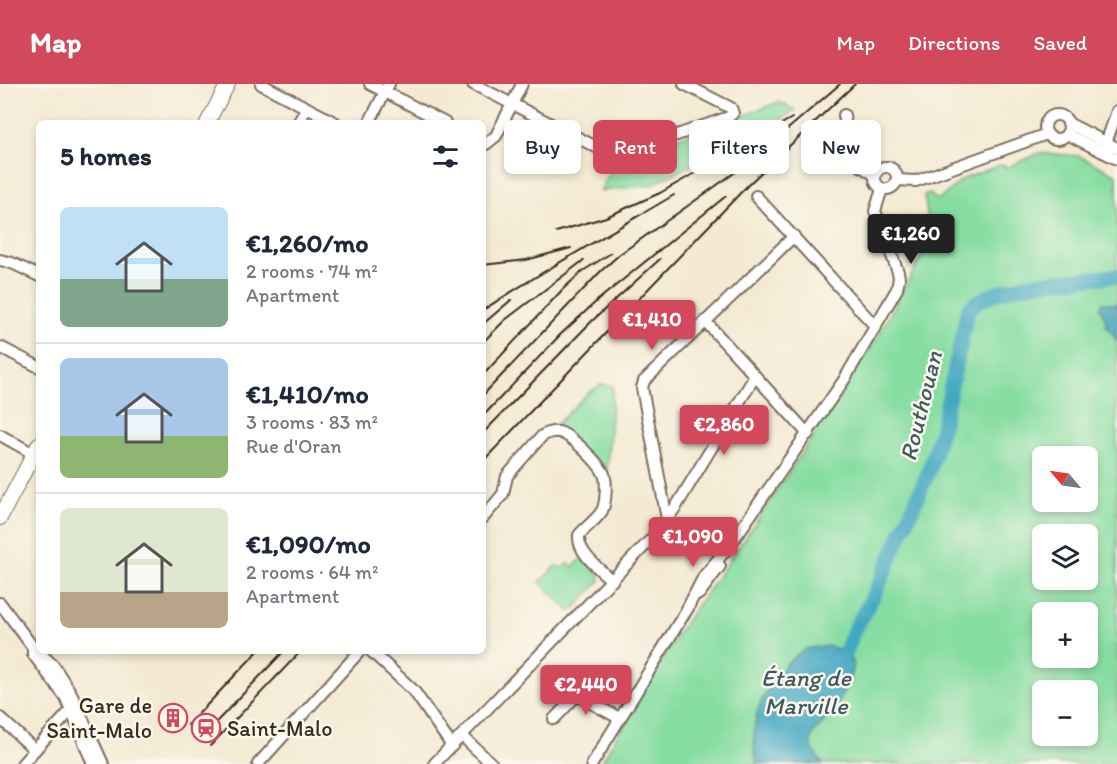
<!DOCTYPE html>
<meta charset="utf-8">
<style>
:root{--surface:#fff;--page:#f6f6f7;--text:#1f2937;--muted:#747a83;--line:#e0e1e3;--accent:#d1495b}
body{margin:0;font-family:Itim,sans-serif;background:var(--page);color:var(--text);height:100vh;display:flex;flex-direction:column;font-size:22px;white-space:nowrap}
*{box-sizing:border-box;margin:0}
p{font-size:20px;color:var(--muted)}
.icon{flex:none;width:33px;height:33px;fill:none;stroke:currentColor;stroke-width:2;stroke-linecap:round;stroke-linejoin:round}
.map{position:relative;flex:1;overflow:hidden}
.drawer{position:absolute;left:36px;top:36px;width:450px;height:534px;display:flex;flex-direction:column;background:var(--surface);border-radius:9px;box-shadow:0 3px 9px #0003}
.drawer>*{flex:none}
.hud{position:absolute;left:504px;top:36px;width:522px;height:54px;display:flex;gap:12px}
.needle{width:39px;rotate:299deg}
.buttons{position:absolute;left:1032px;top:362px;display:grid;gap:12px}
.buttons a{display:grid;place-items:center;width:66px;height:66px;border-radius:9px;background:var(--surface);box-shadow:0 3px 9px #0003;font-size:30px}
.price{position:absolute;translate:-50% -51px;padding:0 14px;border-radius:6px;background:var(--accent);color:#fff;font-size:20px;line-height:39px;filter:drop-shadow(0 2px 3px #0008)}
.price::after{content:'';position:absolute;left:50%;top:36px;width:18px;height:14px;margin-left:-9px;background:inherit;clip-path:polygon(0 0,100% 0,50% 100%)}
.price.current{background:#222;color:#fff}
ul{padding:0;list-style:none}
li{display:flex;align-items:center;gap:18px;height:150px;padding:0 24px}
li+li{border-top:2px solid var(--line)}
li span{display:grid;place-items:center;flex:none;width:168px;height:120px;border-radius:9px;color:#555}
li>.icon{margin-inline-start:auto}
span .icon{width:72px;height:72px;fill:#fffc;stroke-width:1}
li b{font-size:26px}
h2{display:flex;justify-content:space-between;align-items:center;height:72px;padding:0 24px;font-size:26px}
.chip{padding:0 21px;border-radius:9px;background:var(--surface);box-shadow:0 3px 9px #0003;font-size:21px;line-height:54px}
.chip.current{background:var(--accent);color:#fff}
header{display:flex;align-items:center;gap:36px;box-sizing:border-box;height:84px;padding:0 30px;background:var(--accent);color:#fff}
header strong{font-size:28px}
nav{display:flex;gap:33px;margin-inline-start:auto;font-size:21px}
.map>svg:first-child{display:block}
</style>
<header>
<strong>Map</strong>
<nav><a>Map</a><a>Directions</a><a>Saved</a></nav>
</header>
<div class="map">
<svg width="1117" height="680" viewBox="0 0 1117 680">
<rect width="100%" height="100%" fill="#fbf7ec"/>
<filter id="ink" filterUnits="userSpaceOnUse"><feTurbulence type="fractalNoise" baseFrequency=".0167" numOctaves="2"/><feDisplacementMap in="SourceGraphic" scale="12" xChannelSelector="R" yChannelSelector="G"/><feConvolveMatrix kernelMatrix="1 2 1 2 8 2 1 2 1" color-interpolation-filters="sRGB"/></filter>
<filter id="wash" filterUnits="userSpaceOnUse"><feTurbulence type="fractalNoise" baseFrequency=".008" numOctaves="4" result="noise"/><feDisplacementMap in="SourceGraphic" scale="24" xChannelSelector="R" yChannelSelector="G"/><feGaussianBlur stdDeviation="1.35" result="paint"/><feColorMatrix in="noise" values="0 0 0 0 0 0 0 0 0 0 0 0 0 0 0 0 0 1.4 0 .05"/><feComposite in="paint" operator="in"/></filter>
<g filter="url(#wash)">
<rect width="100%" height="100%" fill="#f4ead3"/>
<g fill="#86dda1" stroke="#608460" stroke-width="1.5" fill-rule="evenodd">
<polygon points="779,18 795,26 769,43 651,101 600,107 614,80 677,54 737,34"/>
<path d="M1040,69L1079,72L1117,91V680H600L680,546L750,447L842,309L882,245L931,155L924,111L931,110L933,114L940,115L963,95L1000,81L1008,83ZM1042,372H1088V417H1042ZM1042,450H1088V495H1042ZM1042,528H1088V573H1042ZM1042,606H1088V651H1042Z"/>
<polygon points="603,300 613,302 607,387 551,346 589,308"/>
<polygon points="582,474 599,490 600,497 571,528 540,498 556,482 562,484 569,479 573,483"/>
</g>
<g fill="#42a7c2" stroke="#3e6870" stroke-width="1.5">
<polygon points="1102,219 1117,220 1117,257 1105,240 1106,236 1100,224"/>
<path d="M828,562L846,568L854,581C849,596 843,611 835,625C819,648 797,650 823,680H757C748,644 758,612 783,584C790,577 799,567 809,564C815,563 822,563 828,562Z"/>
</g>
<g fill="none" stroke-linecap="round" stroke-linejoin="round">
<path stroke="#42a7c2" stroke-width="15" d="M846,568L854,546L876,507L929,387L942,343L968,225C998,196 1076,196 1117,192"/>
</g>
</g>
<g filter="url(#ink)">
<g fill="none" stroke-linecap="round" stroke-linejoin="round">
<g stroke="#7c6d5d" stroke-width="14">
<g id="minor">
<polyline points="261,0 336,39"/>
<polyline points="370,0 445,39"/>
<polyline points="473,0 602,66"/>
<polyline points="844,31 847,51 859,81 875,91"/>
<circle cx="1057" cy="43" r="12"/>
<polyline points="298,39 307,24"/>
<polyline points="369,39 389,0"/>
<polyline points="1068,39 1117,64"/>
<polyline points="1067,50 1117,75"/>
<polyline points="677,51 729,33 733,29 731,24 684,0"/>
<polyline points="483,59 486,60 496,52 522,0"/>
<polyline points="1104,65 1117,27"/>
<circle cx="886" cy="94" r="11"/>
<polyline points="897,96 916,97 1047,50"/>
<polyline points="756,112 876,243"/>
<polyline points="0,176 12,179 39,192"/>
<polyline points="705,237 808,350"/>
<polyline points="0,263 39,283"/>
<polyline points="0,351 34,370"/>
<path d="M483,434L503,410L507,392L542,352C547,349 553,347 559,348C571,351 599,379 604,390C607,398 606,419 602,427C596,436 586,443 579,451C577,469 600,485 612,497"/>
<polyline points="667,435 642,304 644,297 794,152"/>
<polyline points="699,510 720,482"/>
<polyline points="0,519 32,562 53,581 71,609 103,680"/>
<polyline points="686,527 704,492 730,461 844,296 897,205 899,194 898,188 875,127 882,105"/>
<polyline points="33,565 33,570 66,614 93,680"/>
<polyline points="371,567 414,607 452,662"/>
<polyline points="0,634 35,666"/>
<polyline points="554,635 577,611 619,634"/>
<polyline points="462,652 492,680"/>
<polyline points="22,680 73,624"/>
<polyline points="258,680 360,567"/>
<polyline points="434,680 658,448 677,421 755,292"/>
<polyline points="592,680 689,522"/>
</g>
</g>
<g stroke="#7c6d5d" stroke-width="16">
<g id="major">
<polyline points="207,39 228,0"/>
<polyline points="0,434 39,360"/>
</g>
</g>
<use href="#minor" stroke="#fff" stroke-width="10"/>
<use href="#major" stroke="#fff" stroke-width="14"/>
<g stroke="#3b2a1e" stroke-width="2">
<polyline points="556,148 606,133 660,109 792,34"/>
<polyline points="483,181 526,176 571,164"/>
<path d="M483,226C546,185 610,149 674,111"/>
<polyline points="483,240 511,216"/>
<polyline points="483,258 505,236 584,176"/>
<polyline points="483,291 563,205 583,187 611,169"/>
<polyline points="483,311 601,187 620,170 751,77 840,0"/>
<polyline points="483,332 561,250 598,216 726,112"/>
<polyline points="483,349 592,237 660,175"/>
<polyline points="483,377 749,100 855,0"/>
<polyline points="188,641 258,567"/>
<polyline points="201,654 284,567"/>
<polyline points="210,662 301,567"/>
</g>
</g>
</g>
<defs>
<g id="building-ring" transform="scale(1.5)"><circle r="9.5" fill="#fbf7ec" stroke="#d1495b" stroke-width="1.5"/><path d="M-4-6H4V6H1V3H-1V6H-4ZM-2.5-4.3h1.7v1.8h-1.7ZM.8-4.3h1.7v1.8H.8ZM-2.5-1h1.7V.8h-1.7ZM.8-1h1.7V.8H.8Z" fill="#d1495b"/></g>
<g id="station-ring" transform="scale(1.5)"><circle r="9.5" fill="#fbf7ec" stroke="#d1495b" stroke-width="1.5"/><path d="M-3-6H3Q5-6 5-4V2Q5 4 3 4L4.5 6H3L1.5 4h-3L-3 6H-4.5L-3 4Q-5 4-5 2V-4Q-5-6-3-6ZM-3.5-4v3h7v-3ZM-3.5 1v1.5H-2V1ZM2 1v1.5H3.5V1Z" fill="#d1495b"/></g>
</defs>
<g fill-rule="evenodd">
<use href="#building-ring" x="173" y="634"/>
<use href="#station-ring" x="206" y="644"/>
</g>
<g text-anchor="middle" stroke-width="5" stroke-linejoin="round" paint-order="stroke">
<g font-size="22" fill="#3b2a1e" stroke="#fbf7ec" text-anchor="end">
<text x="152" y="629">Gare de<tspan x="152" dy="25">Saint-Malo</tspan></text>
<text x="227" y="652" text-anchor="start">Saint-Malo</text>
</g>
<g font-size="24" font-style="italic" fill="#3e5c60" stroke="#fbf7ec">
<text transform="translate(921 322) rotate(-76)" y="8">Routhouan</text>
<text x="806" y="602">Étang de<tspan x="806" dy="28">Marville</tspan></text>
</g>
</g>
</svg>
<div class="buttons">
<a><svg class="needle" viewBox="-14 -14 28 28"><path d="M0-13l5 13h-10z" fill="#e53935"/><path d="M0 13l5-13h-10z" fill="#747a83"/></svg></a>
<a><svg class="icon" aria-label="layers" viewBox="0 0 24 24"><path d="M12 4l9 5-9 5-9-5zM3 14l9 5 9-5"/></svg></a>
<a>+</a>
<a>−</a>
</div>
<b class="price current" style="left:911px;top:181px">€1,260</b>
<b class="price" style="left:652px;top:267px">€1,410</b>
<b class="price" style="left:724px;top:372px">€2,860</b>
<b class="price" style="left:693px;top:484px">€1,090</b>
<b class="price" style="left:586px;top:632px">€2,440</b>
<div class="hud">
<a class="chip">Buy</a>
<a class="chip current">Rent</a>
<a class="chip">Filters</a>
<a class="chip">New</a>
</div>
<section class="drawer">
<h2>5 homes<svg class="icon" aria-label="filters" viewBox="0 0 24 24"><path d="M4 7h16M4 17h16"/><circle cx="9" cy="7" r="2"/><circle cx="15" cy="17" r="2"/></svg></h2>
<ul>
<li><span style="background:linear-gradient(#bfe0f5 60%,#7fa58c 0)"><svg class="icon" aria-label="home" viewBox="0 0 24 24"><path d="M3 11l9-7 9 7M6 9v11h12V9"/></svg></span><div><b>€1,260/mo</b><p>2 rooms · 74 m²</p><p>Apartment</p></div></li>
<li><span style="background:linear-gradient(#a9c7e8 65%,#8fb573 0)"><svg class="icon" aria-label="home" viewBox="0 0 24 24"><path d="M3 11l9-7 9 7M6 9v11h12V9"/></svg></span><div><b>€1,410/mo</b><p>3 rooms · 83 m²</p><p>Rue d'Oran</p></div></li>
<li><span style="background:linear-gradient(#dfe7d0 70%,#b9a48a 0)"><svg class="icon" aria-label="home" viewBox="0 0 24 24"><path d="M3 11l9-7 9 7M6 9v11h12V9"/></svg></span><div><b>€1,090/mo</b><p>2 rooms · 64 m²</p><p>Apartment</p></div></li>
</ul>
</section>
</div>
